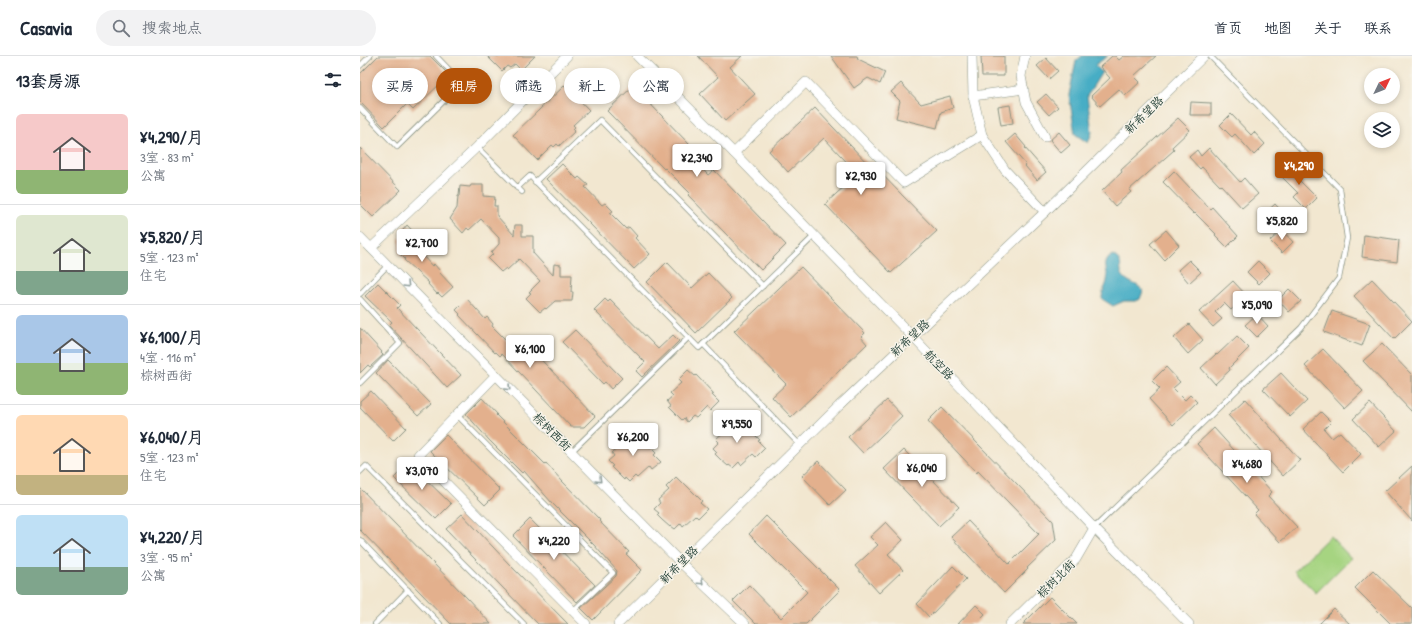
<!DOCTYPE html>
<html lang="zh">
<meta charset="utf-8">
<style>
:root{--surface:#fff;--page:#f2f2f3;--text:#1f2937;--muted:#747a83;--line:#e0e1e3;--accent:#b45309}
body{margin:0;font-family:"Patrick Hand","LXGW WenKai TC",sans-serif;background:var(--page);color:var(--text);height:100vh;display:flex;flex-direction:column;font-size:15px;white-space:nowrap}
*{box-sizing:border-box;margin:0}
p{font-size:13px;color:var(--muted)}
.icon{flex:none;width:22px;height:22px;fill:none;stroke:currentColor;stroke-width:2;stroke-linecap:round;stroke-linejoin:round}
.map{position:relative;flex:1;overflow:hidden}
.panel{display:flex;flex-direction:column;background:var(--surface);width:360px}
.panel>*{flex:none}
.top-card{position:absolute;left:12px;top:12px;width:380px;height:36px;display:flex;gap:8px}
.needle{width:26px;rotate:47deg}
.controls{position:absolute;left:1004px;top:12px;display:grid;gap:8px}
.controls a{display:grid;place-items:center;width:36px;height:36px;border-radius:50%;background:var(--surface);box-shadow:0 2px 6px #0003;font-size:20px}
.price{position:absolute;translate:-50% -34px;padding:0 9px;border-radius:4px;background:#fff;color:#222;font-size:13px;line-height:26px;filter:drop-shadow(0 1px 2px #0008)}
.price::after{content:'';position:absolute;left:50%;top:24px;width:12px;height:9px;margin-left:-6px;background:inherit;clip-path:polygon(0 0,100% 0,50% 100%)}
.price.current{background:var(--accent);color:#fff}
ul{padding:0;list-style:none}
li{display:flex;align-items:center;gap:12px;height:100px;padding:0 16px}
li+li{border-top:1px solid var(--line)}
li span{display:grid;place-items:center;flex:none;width:112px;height:80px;border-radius:6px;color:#555}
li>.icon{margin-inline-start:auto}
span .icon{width:48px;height:48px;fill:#fffc;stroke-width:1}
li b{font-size:17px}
h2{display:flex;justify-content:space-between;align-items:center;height:48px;padding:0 16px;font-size:17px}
.tag{padding:0 14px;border-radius:18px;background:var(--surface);box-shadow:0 2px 6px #0003;font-size:14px;line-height:36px}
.tag.current{background:var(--accent);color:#fff}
header{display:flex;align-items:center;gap:24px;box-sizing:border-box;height:56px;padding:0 20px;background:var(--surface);border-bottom:1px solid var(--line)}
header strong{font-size:19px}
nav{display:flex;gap:22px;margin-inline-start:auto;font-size:14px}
.search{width:280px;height:36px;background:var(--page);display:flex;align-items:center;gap:10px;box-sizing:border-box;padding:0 14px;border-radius:22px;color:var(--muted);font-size:15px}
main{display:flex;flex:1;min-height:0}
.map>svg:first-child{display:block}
</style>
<header>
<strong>Casavia</strong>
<div class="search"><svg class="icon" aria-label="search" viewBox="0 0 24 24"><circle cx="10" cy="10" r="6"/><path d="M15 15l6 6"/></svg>搜索地点</div>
<nav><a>首页</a><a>地图</a><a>关于</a><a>联系</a></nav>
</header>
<main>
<section class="panel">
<h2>13套房源<svg class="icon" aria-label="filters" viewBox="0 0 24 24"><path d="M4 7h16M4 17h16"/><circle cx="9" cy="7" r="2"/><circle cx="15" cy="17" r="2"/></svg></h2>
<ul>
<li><span style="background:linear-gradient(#f6c9c9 70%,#8fb573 0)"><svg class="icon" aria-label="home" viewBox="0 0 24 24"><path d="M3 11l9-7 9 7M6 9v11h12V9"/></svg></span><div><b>¥4,290/月</b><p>3室 · 83 m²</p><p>公寓</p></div></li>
<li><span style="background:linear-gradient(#dfe7d0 70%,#7fa58c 0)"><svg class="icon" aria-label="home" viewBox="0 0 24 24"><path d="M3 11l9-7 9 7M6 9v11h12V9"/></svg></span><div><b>¥5,820/月</b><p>5室 · 123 m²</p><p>住宅</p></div></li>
<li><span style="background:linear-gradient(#a9c7e8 60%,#8fb573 0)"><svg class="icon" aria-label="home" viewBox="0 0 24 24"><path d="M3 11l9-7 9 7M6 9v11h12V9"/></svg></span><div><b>¥6,100/月</b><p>4室 · 116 m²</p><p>棕树西街</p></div></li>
<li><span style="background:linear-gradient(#ffd9b3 75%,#c2b280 0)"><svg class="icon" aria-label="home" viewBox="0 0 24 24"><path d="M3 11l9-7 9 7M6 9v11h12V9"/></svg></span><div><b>¥6,040/月</b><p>5室 · 123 m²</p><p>住宅</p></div></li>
<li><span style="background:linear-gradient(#bfe0f5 65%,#7fa58c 0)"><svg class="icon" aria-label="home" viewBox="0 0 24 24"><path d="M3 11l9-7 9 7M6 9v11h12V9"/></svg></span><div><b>¥4,220/月</b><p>3室 · 95 m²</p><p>公寓</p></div></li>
</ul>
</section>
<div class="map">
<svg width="1052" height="568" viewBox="0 0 1052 568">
<rect width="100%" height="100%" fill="#f7f3e8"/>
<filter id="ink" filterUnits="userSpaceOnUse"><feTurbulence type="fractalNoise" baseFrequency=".025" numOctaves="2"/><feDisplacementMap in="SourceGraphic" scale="8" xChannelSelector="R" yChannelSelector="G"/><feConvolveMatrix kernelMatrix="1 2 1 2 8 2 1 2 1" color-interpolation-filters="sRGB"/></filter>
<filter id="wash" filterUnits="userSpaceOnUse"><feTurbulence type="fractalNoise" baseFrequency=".012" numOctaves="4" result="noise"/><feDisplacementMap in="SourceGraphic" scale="16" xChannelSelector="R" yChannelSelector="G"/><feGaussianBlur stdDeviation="0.9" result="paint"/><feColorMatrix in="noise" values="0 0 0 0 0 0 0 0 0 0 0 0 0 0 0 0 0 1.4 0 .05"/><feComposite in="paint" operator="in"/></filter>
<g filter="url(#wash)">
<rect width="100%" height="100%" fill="#f2e7d0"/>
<polygon fill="#a6d481" stroke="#62885a" points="970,480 991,502 956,537 934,515"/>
<g fill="#46adc5" stroke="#32757c">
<polygon points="722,0 748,0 735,9 742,16 727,40 732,76 728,87 715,78 709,39 716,5"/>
<path d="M752,199C766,206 757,211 763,220C769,228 778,227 783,235L780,243L775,245H764L753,250L742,243C742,234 745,233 747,225C749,213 740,209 752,199Z"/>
</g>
<g id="blocks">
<g fill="#e3b08d">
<polygon points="18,0 70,0 89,19 53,54 47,48 24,71 0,46 0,18"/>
<polygon points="127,0 175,0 161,14 155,8 150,12 147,10 142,15"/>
<polygon points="338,0 382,0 370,11 395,38 365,65 340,38 358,21"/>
<polygon points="471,0 497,0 498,3 525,16 520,28 508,22 494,32"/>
<polygon points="621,0 644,0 644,20 622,20"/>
<polygon points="752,0 755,0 759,4 764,0 796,0 774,20 780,26 765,40 759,33 740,50 731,40 750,22 740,11"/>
<polygon points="686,2 698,15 689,23 677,10"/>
<polygon points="541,27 561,48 590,40 593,52 581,56 577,72 536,62 540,45 531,36"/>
<polygon points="205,29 229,54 213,69 215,71 213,73 215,75 199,90 197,88 194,91 192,89 177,104 153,79"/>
<polygon points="273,30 329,88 324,94 348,119 354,114 426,189 401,214 328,139 330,137 305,112 304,113 247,55"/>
<polygon points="686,38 698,51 689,59 677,46"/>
<polygon points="831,46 851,47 851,59 830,59"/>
<polygon points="650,49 653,67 641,69 638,51"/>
<polygon points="455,52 508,108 510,106 577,175 531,217 465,148 498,118 464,82 428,116 409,95"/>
<polygon points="871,58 891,79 894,76 905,88 894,99 875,78 872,81 860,69"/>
<polygon points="818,62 830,74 812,91 814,94 769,134 771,136 755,150 742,135 762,116 761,114"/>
<polygon points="699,76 710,89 701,97 690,84"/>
<polygon points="655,78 666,91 665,92 686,116 677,124 665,110 666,109 646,86"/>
<polygon points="0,92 41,134 13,161 0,148"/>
<polygon points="849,92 880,126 884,122 898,138 882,152 861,129 860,130 842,111 840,113 829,101 837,94 841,100"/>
<polygon points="202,108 217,123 219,121 228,129 225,131 242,149 245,147 253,155 250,157 266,173 269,171 277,180 275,182 290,198 274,213 186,123"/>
<polygon points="932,108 943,120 939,124 957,142 946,153 934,141 938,137 920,119"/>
<polygon points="814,115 850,153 852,151 878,180 867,191 855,179 856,178 835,157 834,158 803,126"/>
<polygon points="111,129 123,129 123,140 135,141 134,150 137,150 137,160 154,179 155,169 162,169 162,180 173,180 173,197 193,219 194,208 201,209 201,219 212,219 211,236 213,236 212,245 195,245 186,253 185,252 180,256 166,242 171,237 169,236 180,225 159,203 147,214 146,212 141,216 128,203 133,198 131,197 139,188 139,182 121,163 109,174 107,172 103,177 90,163 97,152 98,140 99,140 100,130 110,131"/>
<polygon points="915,148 926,160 915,171 903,159"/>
<polygon points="47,169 59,182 56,185 56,191 64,198 63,200 72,210 74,208 80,215 79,216 93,231 82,241 78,237 77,238 68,228 69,227 44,204 45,203 39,197 39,182 42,183 43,174"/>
<polygon points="806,174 819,189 804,204 790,188"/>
<polygon points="922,174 933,186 922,197 910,185"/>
<polygon points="1004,179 1039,184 1037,206 1002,201"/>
<polygon points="829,204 841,216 829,227 818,214"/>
<polygon points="898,205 910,217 899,228 887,216"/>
<polygon points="307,206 332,232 348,217 372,242 336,277 287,226"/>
<polygon points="441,211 505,277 501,281 507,288 431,361 412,341 426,328 374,275"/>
<polygon points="1012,223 1052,265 1034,283 994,240"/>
<polygon points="873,225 887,240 871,254 864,247 855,256 862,263 853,271 839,256"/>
<polygon points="18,227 40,249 37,252 101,319 87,332 29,269 32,266 5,240"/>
<polygon points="929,233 941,245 929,256 918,244"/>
<polygon points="107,243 125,263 127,261 133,268 132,270 147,285 149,284 159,295 166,288 235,360 224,371 211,371 142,298 140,300 136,296 135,297 99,259 100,258 96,254"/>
<polygon points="245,243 248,246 250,244 298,293 313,279 319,285 282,321 276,315 285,306 234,254"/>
<polygon points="972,255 1010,268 1002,290 964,276"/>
<polygon points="897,258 908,270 897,281 885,269"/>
<polygon points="829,268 843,284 828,298 814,282"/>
<polygon points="0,272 22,296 21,297 23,299 10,311 8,309 0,317"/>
<polygon points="215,274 262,322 251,333 245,326 243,328 202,286"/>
<polygon points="877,280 889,292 869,312 870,314 855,328 841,312 856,298 857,299"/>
<polygon points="1022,288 1052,319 1052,356 1003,305"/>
<polygon points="963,293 1003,335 985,352 945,310"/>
<polygon points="28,304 71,348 58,360 16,317"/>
<polygon points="806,311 820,326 813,332 825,344 830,339 837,346 813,369 789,343 800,333 792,325"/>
<polygon points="328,314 335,320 336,319 354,338 352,339 359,346 350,355 347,351 336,362 333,360 327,366 324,362 322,364 309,351 311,350 307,345 313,340 310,337 321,327 318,324"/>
<polygon points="921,317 947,345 930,361 903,333"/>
<polygon points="11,335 46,372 33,385 0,351 0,345"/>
<polygon points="122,342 137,358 136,359 185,408 186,407 202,425 240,464 239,465 269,496 266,498 282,514 233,564 221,552 256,520 257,515 234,489 192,447 164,415 162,417 129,384 106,358"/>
<polygon points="885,343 940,404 923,420 868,359"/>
<polygon points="527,344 542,360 503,397 488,381"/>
<polygon points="1010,347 1036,375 1019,391 993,363"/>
<polygon points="582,351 693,465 696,484 667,512 668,513 644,537 591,481 608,465 649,508 679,478 618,415 617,417 568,365"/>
<polygon points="961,356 971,366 964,373 972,382 980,376 1001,398 983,416 943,373"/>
<polygon points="374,360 381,367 382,366 400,384 398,385 405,392 396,401 393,398 381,409 379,406 373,412 369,409 368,410 360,403 355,398 357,396 353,392 359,386 356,383 367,373 364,370"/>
<polygon points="854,372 912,436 908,440 937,471 920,486 894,458 898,454 837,388"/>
<polygon points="270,374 277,380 278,379 296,397 294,399 301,406 291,414 289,411 277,422 275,420 269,426 265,422 264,424 251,411 253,410 248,405 254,400 252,397 263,387 260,384"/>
<polygon points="86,379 140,434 125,449 70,395"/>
<polygon points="544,394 599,451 579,470 524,413"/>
<polygon points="458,405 486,434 470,449 442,420"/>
<polygon points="49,407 91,448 76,463 34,422"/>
<polygon points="1052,410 1052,465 1025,435"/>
<polygon points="316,421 323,428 324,427 342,445 340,447 347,453 338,462 335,459 323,470 321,467 315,473 311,470 310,471 302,464 297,459 299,457 294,453 300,447 298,444 309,434 306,431"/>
<polygon points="0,432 107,542 131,568 91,568 0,474"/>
<polygon points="102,458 149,508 208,568 178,568 143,532 86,473"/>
<polygon points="406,460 480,534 446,568 396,568 373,545 389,529 421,562 447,536 389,478"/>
<polygon points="170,463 235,529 217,546 153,480"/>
<polygon points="526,466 543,484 528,498 543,514 519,537 495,510 518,489 510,481"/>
<polygon points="593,510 606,523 569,561 557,548"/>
<polygon points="1013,514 1052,552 1052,568 1031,568 995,532"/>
<polygon points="690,541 717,568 663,568"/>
<polygon points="616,549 625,558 615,568 598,568"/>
<polygon points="974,553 990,568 959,568"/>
</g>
</g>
</g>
<g filter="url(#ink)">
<use href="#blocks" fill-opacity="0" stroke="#889282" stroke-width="1"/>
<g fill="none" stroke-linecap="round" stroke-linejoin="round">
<g stroke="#889282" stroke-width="6">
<g id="lane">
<polyline points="0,10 10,0"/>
<polyline points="0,52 37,91 100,29 100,25 76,0"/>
<polyline points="117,91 162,136"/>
<polyline points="175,126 240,64 403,230"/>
<polyline points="157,132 170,120 339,292 454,180"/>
<polyline points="0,238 28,209"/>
<polyline points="0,243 40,287 0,327"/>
<polyline points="343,288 440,389"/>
<polyline points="97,359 253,517 213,555"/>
<polyline points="211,396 328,282"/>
<polyline points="0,416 6,410 164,568"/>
<polyline points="734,472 941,272 979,222 987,182 980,133 850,0"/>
<polyline points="0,484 80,568"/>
<polyline points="15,568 48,534"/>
</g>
</g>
<g stroke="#889282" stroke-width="10">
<g id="street">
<polyline points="277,0 374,97 552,280 734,472 829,568"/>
<polyline points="612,0 613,40 622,79 645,114 685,156"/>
<polyline points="665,0 661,20 666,46 685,81"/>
<polyline points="613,40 664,33"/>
<polyline points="374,97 446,26 544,127 622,79"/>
<polyline points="0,181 321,507 385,568"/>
<polyline points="11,192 117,91 207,0"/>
<polyline points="136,319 58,399 226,568"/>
<polyline points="258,568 479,350 685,156 844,0"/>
<polyline points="650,568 716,503 734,472"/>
</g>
</g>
<use href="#lane" stroke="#fff" stroke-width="4.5"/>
<use href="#street" stroke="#fff" stroke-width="9"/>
</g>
<defs><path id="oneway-chevron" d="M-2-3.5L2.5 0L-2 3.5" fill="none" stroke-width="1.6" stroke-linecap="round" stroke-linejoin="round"/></defs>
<g stroke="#8f9e9a">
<use href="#oneway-chevron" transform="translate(47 229) rotate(45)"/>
<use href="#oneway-chevron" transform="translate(148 332) rotate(45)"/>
<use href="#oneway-chevron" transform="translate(239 424) rotate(45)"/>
<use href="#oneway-chevron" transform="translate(341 526) rotate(43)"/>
</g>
</g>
<g text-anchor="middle" stroke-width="3" stroke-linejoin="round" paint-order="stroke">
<g font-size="12" fill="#1f3d34" stroke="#f7f3e8">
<text transform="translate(784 59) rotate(-44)" y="4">新希望路</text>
<text transform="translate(550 282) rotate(-43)" y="4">新希望路</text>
<text transform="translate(579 309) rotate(46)" y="4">航空路</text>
<text transform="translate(192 376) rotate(45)" y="4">棕树西街</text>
<text transform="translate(319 509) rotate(-45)" y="4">新希望路</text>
<text transform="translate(696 523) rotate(-45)" y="4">棕树北街</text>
</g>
</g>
</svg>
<div class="controls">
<a><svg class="needle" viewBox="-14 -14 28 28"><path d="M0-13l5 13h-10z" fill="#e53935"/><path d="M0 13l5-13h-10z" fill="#747a83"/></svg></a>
<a><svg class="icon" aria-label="layers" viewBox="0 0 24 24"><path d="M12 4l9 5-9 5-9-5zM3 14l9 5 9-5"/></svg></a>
</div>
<b class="price" style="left:337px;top:122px">¥2,340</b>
<b class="price current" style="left:939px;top:130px">¥4,290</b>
<b class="price" style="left:501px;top:140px">¥2,930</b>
<b class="price" style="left:922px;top:185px">¥5,820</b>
<b class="price" style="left:62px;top:207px">¥2,700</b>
<b class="price" style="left:897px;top:269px">¥5,090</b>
<b class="price" style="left:170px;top:313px">¥6,100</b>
<b class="price" style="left:377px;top:388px">¥9,550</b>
<b class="price" style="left:273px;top:401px">¥6,200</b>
<b class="price" style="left:887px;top:428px">¥4,680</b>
<b class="price" style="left:562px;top:432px">¥6,040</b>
<b class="price" style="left:62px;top:435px">¥3,070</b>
<b class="price" style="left:194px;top:505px">¥4,220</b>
<div class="top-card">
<a class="tag">买房</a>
<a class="tag current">租房</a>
<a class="tag">筛选</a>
<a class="tag">新上</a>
<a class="tag">公寓</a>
</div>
</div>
</main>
